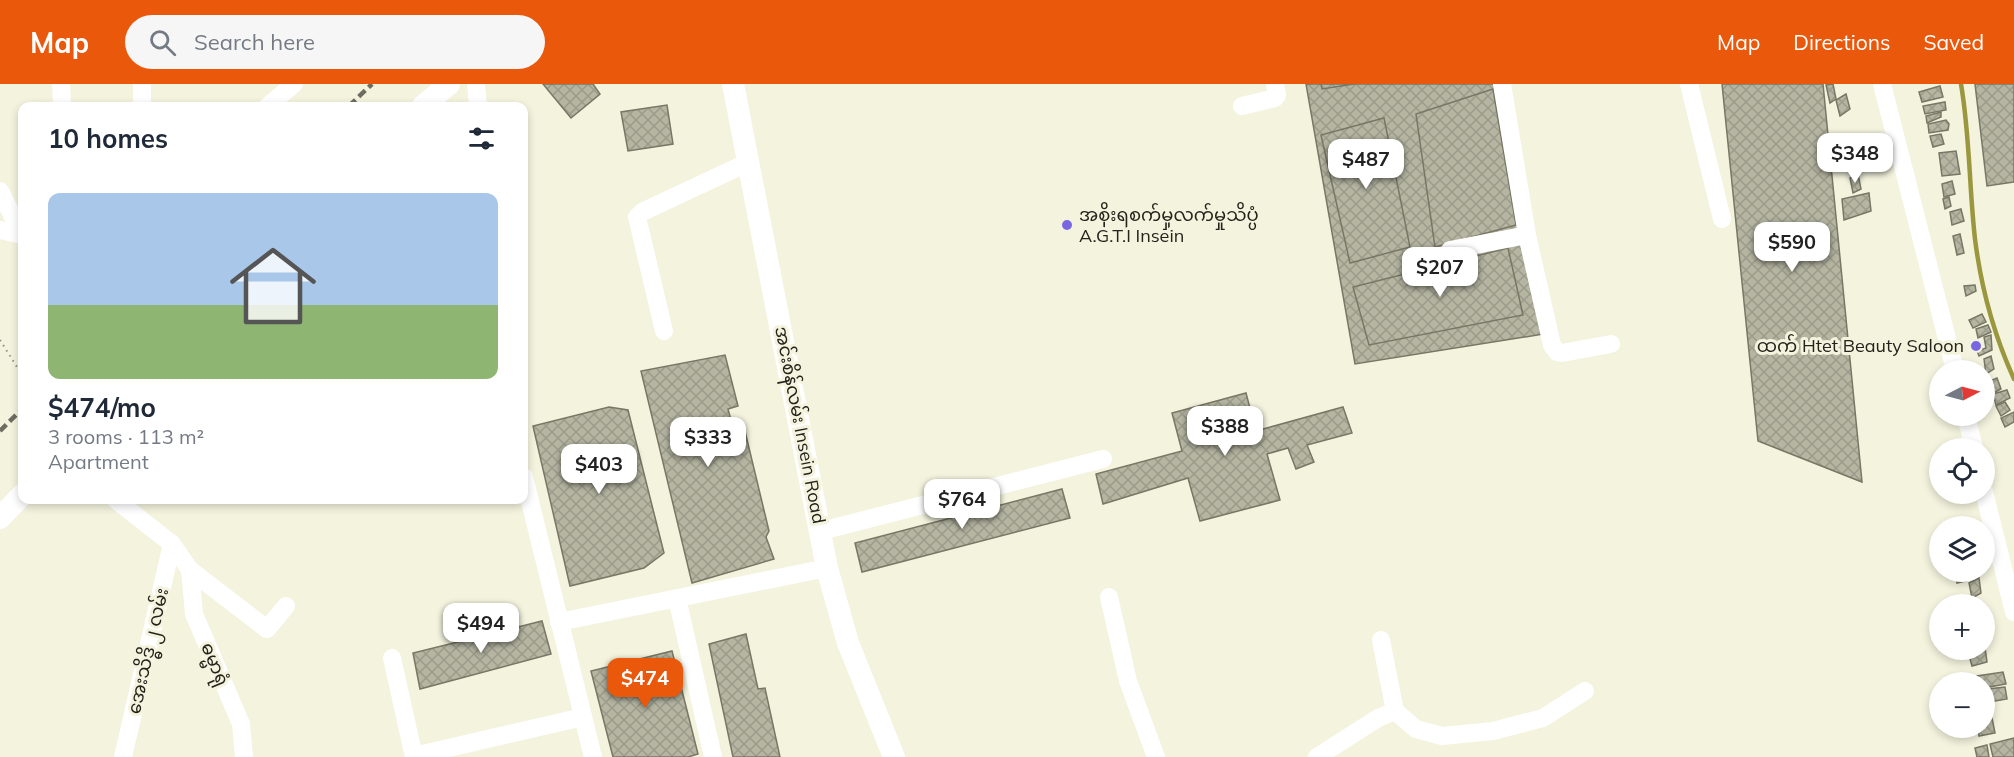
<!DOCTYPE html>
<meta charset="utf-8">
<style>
:root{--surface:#fff;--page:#f6f6f7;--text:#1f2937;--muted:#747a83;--line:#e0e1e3;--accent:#ea580c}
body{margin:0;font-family:Mulish,"Noto Sans Myanmar",sans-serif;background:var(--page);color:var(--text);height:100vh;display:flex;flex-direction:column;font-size:22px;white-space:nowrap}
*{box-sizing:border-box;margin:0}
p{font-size:20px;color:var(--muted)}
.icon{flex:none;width:33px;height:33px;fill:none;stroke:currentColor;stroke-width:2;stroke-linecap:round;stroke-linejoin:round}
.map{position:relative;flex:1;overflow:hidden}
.details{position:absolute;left:18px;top:18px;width:510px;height:402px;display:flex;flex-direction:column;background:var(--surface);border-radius:12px;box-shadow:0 3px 9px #0003}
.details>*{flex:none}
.needle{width:39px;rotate:84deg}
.fabs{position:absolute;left:1929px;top:276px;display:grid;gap:12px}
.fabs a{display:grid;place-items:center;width:66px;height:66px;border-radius:50%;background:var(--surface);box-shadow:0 3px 9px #0003;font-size:30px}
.price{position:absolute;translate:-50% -51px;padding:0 14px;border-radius:12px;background:#fff;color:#222;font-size:20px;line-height:39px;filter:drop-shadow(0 2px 3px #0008)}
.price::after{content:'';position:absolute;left:50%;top:36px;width:18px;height:14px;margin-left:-9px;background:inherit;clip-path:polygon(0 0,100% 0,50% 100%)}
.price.current{background:var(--accent);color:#fff}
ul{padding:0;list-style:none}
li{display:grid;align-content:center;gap:12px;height:318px;padding:0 30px}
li+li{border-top:2px solid var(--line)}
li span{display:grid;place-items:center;height:186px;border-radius:12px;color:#555}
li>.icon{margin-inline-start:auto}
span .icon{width:108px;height:108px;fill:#fffc;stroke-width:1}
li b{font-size:26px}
h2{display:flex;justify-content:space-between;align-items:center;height:72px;padding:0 30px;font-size:26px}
header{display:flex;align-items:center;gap:36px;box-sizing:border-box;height:84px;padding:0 30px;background:var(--accent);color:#fff}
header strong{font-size:28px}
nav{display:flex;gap:33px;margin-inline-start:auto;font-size:21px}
.search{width:420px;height:54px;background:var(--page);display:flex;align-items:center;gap:15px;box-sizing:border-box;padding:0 21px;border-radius:33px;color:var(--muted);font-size:22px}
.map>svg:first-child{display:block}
</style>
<header>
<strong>Map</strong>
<div class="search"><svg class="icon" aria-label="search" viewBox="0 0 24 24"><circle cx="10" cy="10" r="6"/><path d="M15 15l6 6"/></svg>Search here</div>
<nav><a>Map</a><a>Directions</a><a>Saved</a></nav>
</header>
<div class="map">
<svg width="2014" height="673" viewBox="0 0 2014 673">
<defs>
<pattern id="building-cross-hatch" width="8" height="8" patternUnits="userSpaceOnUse" patternTransform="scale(1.5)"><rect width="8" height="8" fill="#b5b5a2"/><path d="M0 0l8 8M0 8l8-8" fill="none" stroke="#9b9b8b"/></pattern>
</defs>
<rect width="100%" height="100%" fill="#f3f3de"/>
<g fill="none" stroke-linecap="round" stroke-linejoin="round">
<path stroke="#9b973e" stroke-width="4.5" d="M1961,0C1970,52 1969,103 1975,155C1981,203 1994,251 2014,295"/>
</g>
<g fill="url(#building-cross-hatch)" stroke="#787765" stroke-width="1.5">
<polygon points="543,0 593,0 600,10 571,34"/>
<polygon points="1306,0 1505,0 1544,250 1355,280"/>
<polygon points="1321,0 1354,0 1322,5"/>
<polygon points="1722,0 1823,0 1862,398 1758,357"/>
<polygon points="1833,0 1836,15 1830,19 1826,1"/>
<polygon points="1975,0 2014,0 2014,98 1987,102"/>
<polygon points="1940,2 1943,13 1922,18 1919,8"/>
<polygon points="1493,5 1516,141 1435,163 1416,30"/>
<polygon points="1846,10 1850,25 1840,32 1836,16"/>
<polygon points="1945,18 1946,26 1925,30 1923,22"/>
<polygon points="667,21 673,60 628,67 621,28"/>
<polygon points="1941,28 1941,33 1927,39 1926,32"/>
<polygon points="1384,34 1410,163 1350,179 1321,51"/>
<polygon points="1946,36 1949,40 1948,46 1929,49 1928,40"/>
<polygon points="1941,50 1944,60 1933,63 1930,52"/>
<polygon points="1956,67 1960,90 1942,92 1939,69"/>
<polygon points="1858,90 1861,105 1853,109 1850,94"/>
<polygon points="1952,97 1955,110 1944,113 1942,100"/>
<polygon points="1869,109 1871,127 1844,136 1842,115"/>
<polygon points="1949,113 1951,122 1945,125 1943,115"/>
<polygon points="1961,125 1964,137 1952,141 1950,128"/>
<polygon points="1960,150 1964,169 1957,171 1953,152"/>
<polygon points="1508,164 1523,231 1369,261 1353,203"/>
<polygon points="1975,201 1976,207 1966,212 1964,202"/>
<polygon points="1982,230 1986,238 1973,244 1969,236"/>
<polygon points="1988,241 1991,248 1978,254 1976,245"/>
<polygon points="1991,251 1992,266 1979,272 1977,267 1986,264 1984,253"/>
<polygon points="725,271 738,322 728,325 734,347 744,343 769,447 766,453 774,475 692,499 641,287"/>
<polygon points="1991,272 1994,285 1986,290 1984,275"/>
<polygon points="1997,294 2001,305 1994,309 1990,297"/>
<polygon points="2007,306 2010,314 1996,321 1993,310"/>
<polygon points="1246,309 1256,347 1343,323 1352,349 1307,361 1314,378 1296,385 1288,364 1267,370 1280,416 1200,437 1188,394 1103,420 1096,390 1182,367 1172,329"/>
<polygon points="2005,318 2010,326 2001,332 1996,322"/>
<polygon points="609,323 628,326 664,469 644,484 570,502 533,342"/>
<polygon points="2014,328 2014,338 2005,343 2001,334"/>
<polygon points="1062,405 1070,434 862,488 855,459"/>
<polygon points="1955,488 1968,488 1970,496 1957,499"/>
<polygon points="1979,494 1981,509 1972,514 1969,499"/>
<polygon points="542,537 551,570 420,605 413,569"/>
<polygon points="1987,543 1991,555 1984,559 1984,545"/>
<polygon points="746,550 758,605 765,604 780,673 733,673 709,560"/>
<polygon points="1985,563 1987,578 1972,582 1968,568 1984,566"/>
<polygon points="672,567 698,670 688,673 613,673 591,587"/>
<polygon points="2003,588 2006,600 1984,604 1984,598 1978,598 1977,592"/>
<polygon points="1973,593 1975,598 1954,598"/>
<polygon points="2005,603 2007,615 1990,618 1988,605"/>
<polygon points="1992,634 1995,649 1979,652 1978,644 1984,644 1984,636"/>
<polygon points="2014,654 2014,673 1993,673 1990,660"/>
<polygon points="1987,661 1989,673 1977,673 1975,664"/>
</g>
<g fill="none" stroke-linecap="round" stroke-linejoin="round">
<polyline stroke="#919183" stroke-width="2" stroke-dasharray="1.5 4.5" stroke-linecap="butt" points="0,256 22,291"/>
<g stroke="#fff" stroke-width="18">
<polyline points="61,0 62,22"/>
<polyline points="142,0 142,22"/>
<polyline points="476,0 478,22"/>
<polyline points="1502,0 1527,151 1552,261 1557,268 1562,269 1611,260"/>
<polyline points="1689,0 1722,135"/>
<polyline points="1882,0 1955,286"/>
<polyline points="268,22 294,0"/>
<polyline points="1242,22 1275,14 1277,11 1275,0"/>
<polyline points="0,107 22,151"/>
<polyline points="0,146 22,151"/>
<polyline points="1450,166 1527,151"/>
<polyline points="664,247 637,133 642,128 749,78"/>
<polyline points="1966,332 1974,364"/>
<polyline points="524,393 593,673"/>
<polyline points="1984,408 2014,528"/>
<polyline points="116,416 172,460 190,486 267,545 286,522"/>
<polyline points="821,447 1103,375"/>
<polyline points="190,486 194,530 241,640 244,673"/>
<polyline points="1109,513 1128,597 1156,673"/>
<polyline points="677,514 713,673"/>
<polyline points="559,538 827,484"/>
<polyline points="1381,556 1395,627"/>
<polyline points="392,574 414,673"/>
<polyline points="414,672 583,633"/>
<polyline points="123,673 172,460"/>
<polyline points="1317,673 1378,634 1395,627 1416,645 1442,652 1493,647 1543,634 1585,607"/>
</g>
<g stroke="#fff" stroke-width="22">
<polyline points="733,0 827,484 848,559 894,673"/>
<polyline points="423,22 449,0"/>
<polyline points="0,434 22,411"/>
</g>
<g stroke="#6d6d61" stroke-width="4.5" stroke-dasharray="9 4.5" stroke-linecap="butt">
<polyline points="349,22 372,0"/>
<polyline points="0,347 22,325"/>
</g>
</g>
<g fill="#7967e2" stroke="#f3f3de" stroke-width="2">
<circle cx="1067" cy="141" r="6"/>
<circle cx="1976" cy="262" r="6"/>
</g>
<g text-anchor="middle" stroke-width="6" stroke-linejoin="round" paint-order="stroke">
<g font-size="18" fill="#23231c" stroke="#f3f3de" text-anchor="start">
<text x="1079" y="137">အစိုးရစက်မှုလက်မှုသိပ္ပံ<tspan x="1079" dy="21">A.G.T.I Insein</tspan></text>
<text x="1964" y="268" text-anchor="end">ထက် Htet Beauty Saloon</text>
</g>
<g font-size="18" fill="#23231c" stroke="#f3f3de">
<text transform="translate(800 341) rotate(79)" y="6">အင်းစိန်လမ်း Insein Road</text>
<text transform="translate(148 567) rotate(-77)" y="6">အေးသိဒ္ဓိ ၂ လမ်း</text>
<text transform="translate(215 580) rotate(67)" y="6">ဓမ္မာရုံ</text>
</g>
</g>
</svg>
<div class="fabs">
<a><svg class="needle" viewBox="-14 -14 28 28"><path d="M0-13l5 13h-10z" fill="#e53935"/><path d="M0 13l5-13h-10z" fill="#747a83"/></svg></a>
<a><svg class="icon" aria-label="locate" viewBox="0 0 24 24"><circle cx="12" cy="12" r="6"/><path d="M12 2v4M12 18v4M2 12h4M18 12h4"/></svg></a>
<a><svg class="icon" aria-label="layers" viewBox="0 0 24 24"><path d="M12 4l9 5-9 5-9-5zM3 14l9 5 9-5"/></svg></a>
<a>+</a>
<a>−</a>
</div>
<b class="price" style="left:1855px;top:100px">$348</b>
<b class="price" style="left:1366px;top:106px">$487</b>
<b class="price" style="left:1792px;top:189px">$590</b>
<b class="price" style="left:1440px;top:214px">$207</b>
<b class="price" style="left:1225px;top:373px">$388</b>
<b class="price" style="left:708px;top:384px">$333</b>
<b class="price" style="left:599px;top:411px">$403</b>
<b class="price" style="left:962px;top:446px">$764</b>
<b class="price" style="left:481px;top:570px">$494</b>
<b class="price current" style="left:645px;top:625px">$474</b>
<section class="details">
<h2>10 homes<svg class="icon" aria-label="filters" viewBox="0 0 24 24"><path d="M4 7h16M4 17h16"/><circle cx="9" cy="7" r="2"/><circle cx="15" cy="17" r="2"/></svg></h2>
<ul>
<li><span style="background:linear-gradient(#a9c7e8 60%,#8fb573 0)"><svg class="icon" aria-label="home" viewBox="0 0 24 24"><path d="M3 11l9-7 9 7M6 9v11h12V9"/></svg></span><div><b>$474/mo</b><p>3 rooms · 113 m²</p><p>Apartment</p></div></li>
</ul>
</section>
</div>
